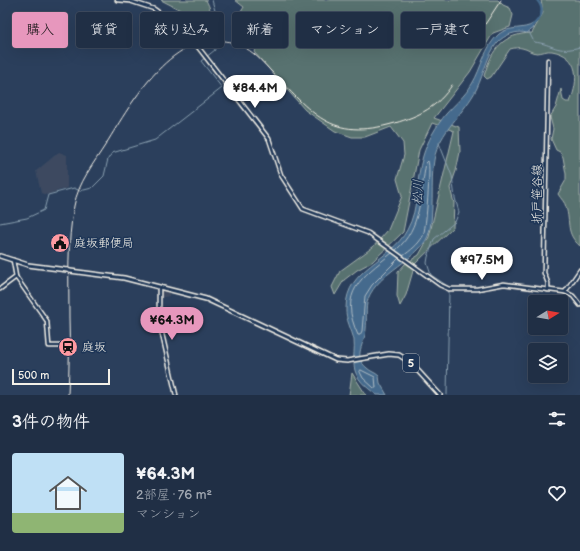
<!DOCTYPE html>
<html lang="ja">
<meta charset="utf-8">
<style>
:root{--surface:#202f45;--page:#28374c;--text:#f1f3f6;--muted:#a2a9b3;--line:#3d4a5e;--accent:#e797bd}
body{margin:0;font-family:"Balsamiq Sans","Klee One",sans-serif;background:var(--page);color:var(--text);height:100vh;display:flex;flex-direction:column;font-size:15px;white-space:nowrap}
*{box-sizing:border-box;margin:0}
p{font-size:13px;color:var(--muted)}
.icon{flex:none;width:22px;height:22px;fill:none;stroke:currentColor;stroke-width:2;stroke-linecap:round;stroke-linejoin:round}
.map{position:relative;height:395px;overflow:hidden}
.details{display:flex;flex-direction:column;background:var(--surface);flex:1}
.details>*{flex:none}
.top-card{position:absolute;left:12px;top:12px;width:556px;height:36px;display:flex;gap:8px}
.needle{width:26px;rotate:79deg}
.fabs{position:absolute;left:528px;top:295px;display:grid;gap:8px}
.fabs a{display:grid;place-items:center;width:40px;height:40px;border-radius:4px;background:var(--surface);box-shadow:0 4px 16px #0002,0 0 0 1px var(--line);font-size:20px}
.scale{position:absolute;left:12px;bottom:10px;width:98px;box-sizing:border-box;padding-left:4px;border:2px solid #f4f1e8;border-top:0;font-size:11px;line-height:14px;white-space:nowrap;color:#f4f1e8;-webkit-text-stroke:3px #1d3557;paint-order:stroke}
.price{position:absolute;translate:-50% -34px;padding:0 9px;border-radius:14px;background:#fff;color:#222;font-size:13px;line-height:26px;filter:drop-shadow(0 1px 2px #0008)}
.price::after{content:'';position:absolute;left:50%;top:24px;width:12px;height:9px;margin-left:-6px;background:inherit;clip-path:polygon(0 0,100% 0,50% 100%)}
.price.current{background:var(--accent);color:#111}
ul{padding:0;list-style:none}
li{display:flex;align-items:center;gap:12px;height:100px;padding:0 12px}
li+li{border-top:1px solid var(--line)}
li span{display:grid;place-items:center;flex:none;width:112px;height:80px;border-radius:4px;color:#555}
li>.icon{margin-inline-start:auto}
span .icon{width:48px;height:48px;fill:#fffc;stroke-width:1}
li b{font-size:17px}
h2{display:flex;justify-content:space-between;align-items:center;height:48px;padding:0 12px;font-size:17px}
.chip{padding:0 14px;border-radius:4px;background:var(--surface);box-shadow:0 4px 16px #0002,0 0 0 1px var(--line);font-size:14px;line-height:36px}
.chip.current{background:var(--accent);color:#111}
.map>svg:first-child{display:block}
</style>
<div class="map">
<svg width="580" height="395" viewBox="0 0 580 395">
<rect width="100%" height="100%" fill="#2b3f5c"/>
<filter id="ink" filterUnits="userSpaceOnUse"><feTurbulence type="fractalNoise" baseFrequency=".025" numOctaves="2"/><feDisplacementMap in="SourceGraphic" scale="8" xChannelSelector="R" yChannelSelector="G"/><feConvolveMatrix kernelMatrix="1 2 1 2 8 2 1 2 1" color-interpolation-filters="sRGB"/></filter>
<g filter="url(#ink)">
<g fill="#3c4a61">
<polygon points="59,152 67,155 67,188 47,195 41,193 36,171"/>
<polygon points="159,290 170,292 169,296 160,298"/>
</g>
<g fill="#59726f" stroke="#a6b2ac">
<path d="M161,0H206C210,8 213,14 206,21L198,19Z"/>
<polygon points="235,0 498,0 503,5 510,8 513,15 510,27 493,33 470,72 434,118 459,127 460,152 456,171 450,188 454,203 453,227 415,264 406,295 400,306 397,296 398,272 405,264 419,255 429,237 454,131 432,123 419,150 403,232 372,262 357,270 344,280 335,295 332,287 340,271 373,247 388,230 402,196 397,179 404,155 403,143 391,127 365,137 352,137 335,131 305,110 254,52 261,38 262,30 251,20 239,15 244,7"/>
<path d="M541,0H580V246C565,233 571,223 566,207C565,202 561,199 558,194L566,180V174L563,157L560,152L556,150L551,139L553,129L550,117L556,107L561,89L563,100L566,102H570C579,80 580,56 552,51C547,50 542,53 537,53C531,53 528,49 522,48C519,47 514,48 510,49L491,77L487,79L484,76C492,48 503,34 532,33L543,13Z"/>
<polygon points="352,373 366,395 349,395"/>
</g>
<path fill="#456b8d" stroke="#8ba1b1" d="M533,24L534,28L527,33C517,30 504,35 497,43C487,56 484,73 477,88C465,113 439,131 434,160C430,181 435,217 428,236C419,259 378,272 368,299C365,308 367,320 366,329C365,344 352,356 367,368C371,372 375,372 379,376L380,383L387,395H377C366,387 355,379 354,365C353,356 355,349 354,340C352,330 345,319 346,308C346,268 391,261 407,230C420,207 415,181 423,156C427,142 436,126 446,114C455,104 465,96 472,84C482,68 484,47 499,34C509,26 524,30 533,24Z"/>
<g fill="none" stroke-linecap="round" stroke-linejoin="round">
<g stroke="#aebbc4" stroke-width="1">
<path d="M396,250C422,228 420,194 426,163L428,161C431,166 426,230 423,236C418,245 411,250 403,256"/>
<path d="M392,253C361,278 338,292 358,335H360L362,331L365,296L372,285L399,258"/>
<polygon points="361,370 375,377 376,388 374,388 363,378 360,372"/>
</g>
<g stroke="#8ba1b1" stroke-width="1">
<path d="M529,32L534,42C554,44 556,54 580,47"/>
<polyline points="439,143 452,176 455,198 459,212 455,222 434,239 428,257 427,263 431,275 449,287"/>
<polyline points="0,223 27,218 44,210 48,195 74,188 80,191 92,188 104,176 108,159 112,153 155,140 222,88 201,61 215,50 213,24 217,18 212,0"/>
<polyline points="447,395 449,291"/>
</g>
<path stroke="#456b8d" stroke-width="2.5" d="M532,26C541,18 546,10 537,0"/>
<g stroke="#f4f1e8" stroke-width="5.5">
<g id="secondary">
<polyline points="117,0 130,1 154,9 188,34 269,139 281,175 303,209 368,233 440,285 449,289 477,289 504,284 565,292 573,296 580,305"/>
<polyline points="548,60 544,273 548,283 548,290"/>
<polyline points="13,260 16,277 47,321 49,346 59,346"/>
<polyline points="159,287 159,321 176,395"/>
<polyline points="0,289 16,277"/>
<polyline points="565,292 580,270"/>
</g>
</g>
<g stroke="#f4f1e8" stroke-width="6">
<g id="primary">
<polyline points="0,256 28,265 67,270"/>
<polyline points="70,271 124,278 206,299 336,360 347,361 389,354 399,355 410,362 440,395"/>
</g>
</g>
<use href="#secondary" stroke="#1d3557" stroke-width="2.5"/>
<use href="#primary" stroke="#1d3557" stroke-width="3"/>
<g stroke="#f4f1e8" stroke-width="1">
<polyline points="482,29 501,0"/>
<path d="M68,395C69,369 70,344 69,318C69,281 67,242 74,206C78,183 94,163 106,144C132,102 174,25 234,43C250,48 259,58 270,70C312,113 330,142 395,123C419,116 438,107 452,85"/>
</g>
<g stroke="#f4f1e8" stroke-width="6" stroke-linecap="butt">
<polyline id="primary-bridge" points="67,270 70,271"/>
</g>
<use href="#primary-bridge" stroke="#1d3557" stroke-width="3"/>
</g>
</g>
<defs>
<g id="civic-disc" transform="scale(1)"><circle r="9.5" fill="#ff9aa2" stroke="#1d3557"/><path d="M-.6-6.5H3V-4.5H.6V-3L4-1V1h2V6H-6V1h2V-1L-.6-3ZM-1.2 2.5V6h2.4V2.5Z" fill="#111"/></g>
<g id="station-disc" transform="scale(1)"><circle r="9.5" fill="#ff9aa2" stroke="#1d3557"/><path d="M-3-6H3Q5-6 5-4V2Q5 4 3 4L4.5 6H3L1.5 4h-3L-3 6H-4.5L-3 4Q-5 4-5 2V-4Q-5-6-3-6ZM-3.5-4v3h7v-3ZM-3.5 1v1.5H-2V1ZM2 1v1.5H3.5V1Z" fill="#111"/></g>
</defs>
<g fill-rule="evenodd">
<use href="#civic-disc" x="60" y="243"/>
<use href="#station-disc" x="68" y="347"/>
</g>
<g text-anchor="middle" stroke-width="3" stroke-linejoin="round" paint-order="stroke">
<rect fill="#1d3557" stroke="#b4b9bc" stroke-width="1" x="403" y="354" width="16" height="18" rx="3"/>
<g font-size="11" font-weight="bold" fill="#f4f1e8">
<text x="411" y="367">5</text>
</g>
<g font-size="12" fill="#f4f1e8" stroke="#1d3557">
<text transform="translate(537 194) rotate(-90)" y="4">折戸笹谷線</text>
</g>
<g font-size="12" fill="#f4f1e8" stroke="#1d3557" text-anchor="start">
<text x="74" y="247">庭坂郵便局</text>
<text x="82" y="351">庭坂</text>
</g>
<g font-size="13" font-style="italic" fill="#b7c2c8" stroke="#1d3557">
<text transform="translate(417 192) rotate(-88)" y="5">松川</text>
</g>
</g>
</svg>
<div class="fabs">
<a><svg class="needle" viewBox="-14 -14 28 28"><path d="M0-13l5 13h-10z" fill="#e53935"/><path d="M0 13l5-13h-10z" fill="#a2a9b3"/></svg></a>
<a><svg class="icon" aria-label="layers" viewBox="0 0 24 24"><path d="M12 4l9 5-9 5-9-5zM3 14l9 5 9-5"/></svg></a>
</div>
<div class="scale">500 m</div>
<b class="price" style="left:255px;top:109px">¥84.4M</b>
<b class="price" style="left:482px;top:281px">¥97.5M</b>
<b class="price current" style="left:172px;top:341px">¥64.3M</b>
<div class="top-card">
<a class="chip current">購入</a>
<a class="chip">賃貸</a>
<a class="chip">絞り込み</a>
<a class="chip">新着</a>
<a class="chip">マンション</a>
<a class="chip">一戸建て</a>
</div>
</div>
<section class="details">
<h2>3件の物件<svg class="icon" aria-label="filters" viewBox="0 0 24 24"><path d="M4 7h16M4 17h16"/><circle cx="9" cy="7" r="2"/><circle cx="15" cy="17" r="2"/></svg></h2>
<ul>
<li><span style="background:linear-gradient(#bfe0f5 75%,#8fb573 0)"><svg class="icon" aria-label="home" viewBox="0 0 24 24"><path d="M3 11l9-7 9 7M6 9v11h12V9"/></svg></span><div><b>¥64.3M</b><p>2部屋 · 76 m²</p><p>マンション</p></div><svg class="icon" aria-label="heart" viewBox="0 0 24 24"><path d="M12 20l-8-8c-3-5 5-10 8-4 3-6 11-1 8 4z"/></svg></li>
</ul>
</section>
